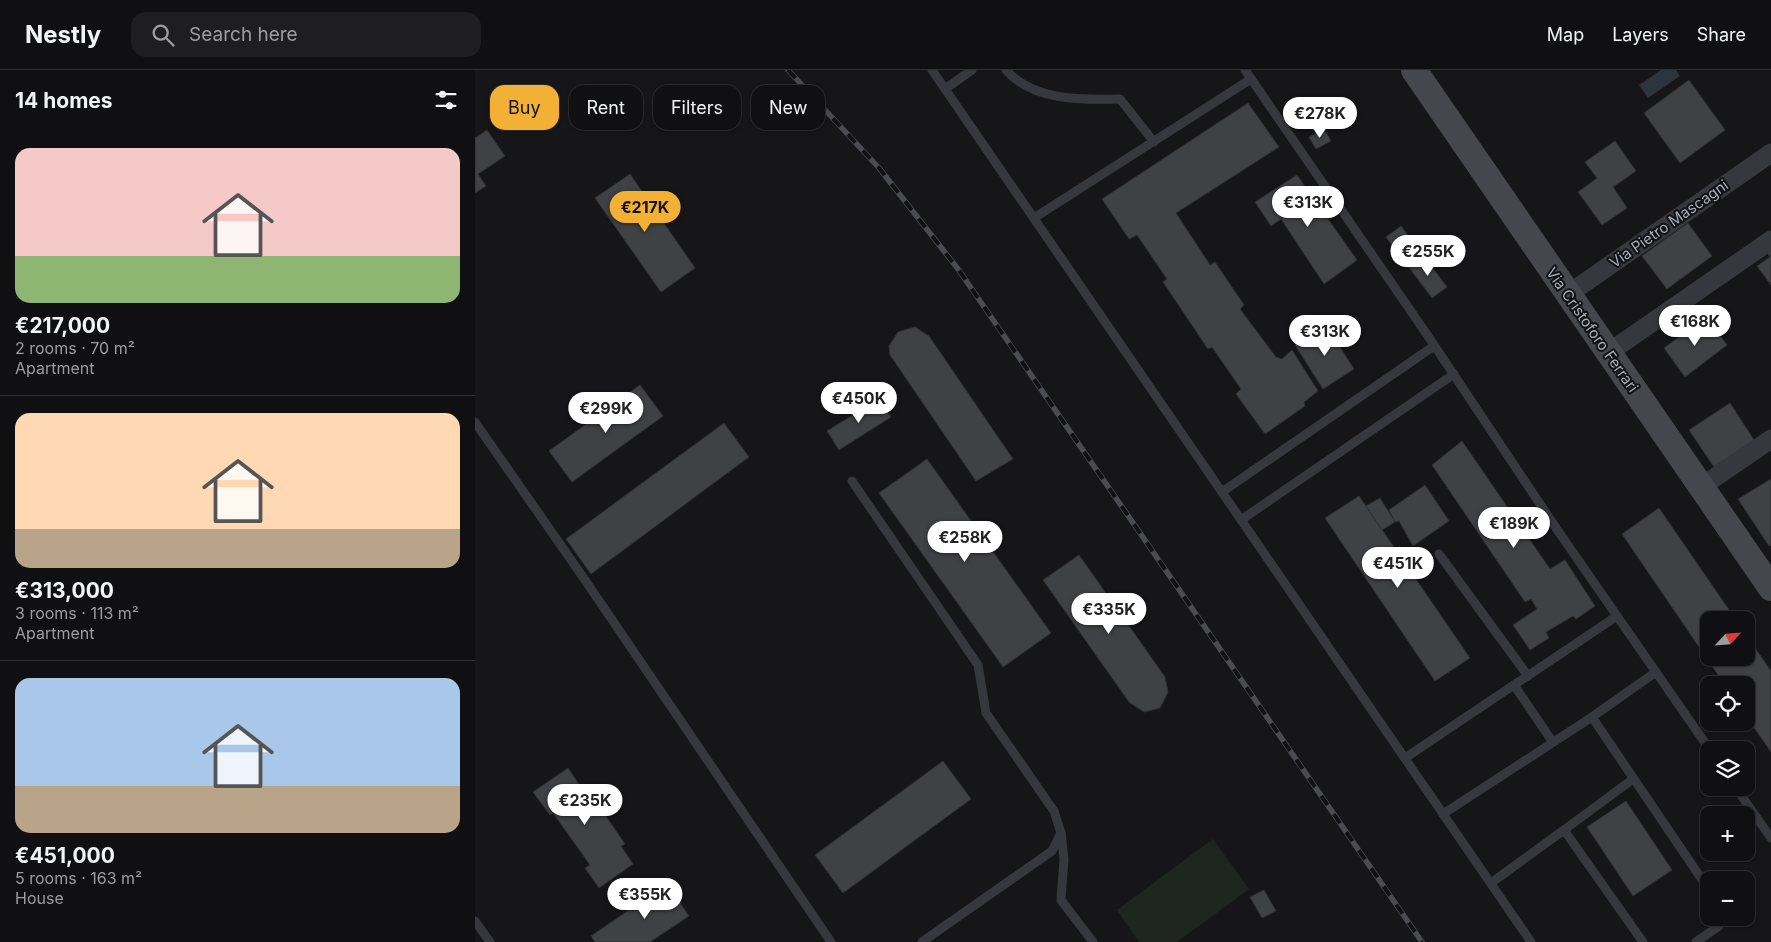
<!DOCTYPE html>
<meta charset="utf-8">
<style>
:root{--surface:#101012;--page:#1e1e20;--text:#f1f3f6;--muted:#9c9d9f;--line:#303032;--accent:#f2b134}
body{margin:0;font-family:Inter,sans-serif;background:var(--page);color:var(--text);height:100vh;display:flex;flex-direction:column;font-size:19px;white-space:nowrap}
*{box-sizing:border-box;margin:0}
p{font-size:16px;color:var(--muted)}
.icon{flex:none;width:28px;height:28px;fill:none;stroke:currentColor;stroke-width:2;stroke-linecap:round;stroke-linejoin:round}
.map{position:relative;flex:1;overflow:hidden}
.sheet{display:flex;flex-direction:column;background:var(--surface);width:475px}
.sheet>*{flex:none}
.top-card{position:absolute;left:15px;top:15px;width:475px;height:45px;display:flex;gap:10px}
.needle{width:32px;rotate:64deg}
.controls{position:absolute;left:1225px;top:541px;display:grid;gap:10px}
.controls a{display:grid;place-items:center;width:55px;height:55px;border-radius:10px;background:var(--surface);box-shadow:0 1px 4px #0004,0 0 0 1px var(--line);font-size:25px}
.price{position:absolute;translate:-50% -42px;padding:0 11px;border-radius:18px;background:#fff;color:#222;font-size:16px;line-height:32px;filter:drop-shadow(0 1px 2px #0008)}
.price::after{content:'';position:absolute;left:50%;top:30px;width:15px;height:11px;margin-left:-8px;background:inherit;clip-path:polygon(0 0,100% 0,50% 100%)}
.price.current{background:var(--accent);color:#111}
ul{padding:0;list-style:none}
li{display:grid;align-content:center;gap:10px;height:265px;padding:0 15px}
li+li{border-top:1px solid var(--line)}
li span{display:grid;place-items:center;height:155px;border-radius:15px;color:#555}
li>.icon{margin-inline-start:auto}
span .icon{width:90px;height:90px;fill:#fffc;stroke-width:1}
li b{font-size:21px}
h2{display:flex;justify-content:space-between;align-items:center;height:60px;padding:0 15px;font-size:21px}
.pill{padding:0 18px;border-radius:15px;background:var(--surface);box-shadow:0 1px 4px #0004,0 0 0 1px var(--line);font-size:18px;line-height:45px}
.pill.current{background:var(--accent);color:#111}
header{display:flex;align-items:center;gap:30px;box-sizing:border-box;height:70px;padding:0 25px;background:var(--surface);border-bottom:1px solid var(--line)}
header strong{font-size:24px}
nav{display:flex;gap:28px;margin-inline-start:auto;font-size:18px}
.search{width:350px;height:45px;background:var(--page);display:flex;align-items:center;gap:12px;box-sizing:border-box;padding:0 18px;border-radius:15px;color:var(--muted);font-size:19px}
main{display:flex;flex:1;min-height:0}
.map>svg:first-child{display:block}
</style>
<header>
<strong>Nestly</strong>
<div class="search"><svg class="icon" aria-label="search" viewBox="0 0 24 24"><circle cx="10" cy="10" r="6"/><path d="M15 15l6 6"/></svg>Search here</div>
<nav><a>Map</a><a>Layers</a><a>Share</a></nav>
</header>
<main>
<section class="sheet">
<h2>14 homes<svg class="icon" aria-label="filters" viewBox="0 0 24 24"><path d="M4 7h16M4 17h16"/><circle cx="9" cy="7" r="2"/><circle cx="15" cy="17" r="2"/></svg></h2>
<ul>
<li><span style="background:linear-gradient(#f6c9c9 70%,#8fb573 0)"><svg class="icon" aria-label="home" viewBox="0 0 24 24"><path d="M3 11l9-7 9 7M6 9v11h12V9"/></svg></span><div><b>€217,000</b><p>2 rooms · 70 m²</p><p>Apartment</p></div></li>
<li><span style="background:linear-gradient(#ffd9b3 75%,#b9a48a 0)"><svg class="icon" aria-label="home" viewBox="0 0 24 24"><path d="M3 11l9-7 9 7M6 9v11h12V9"/></svg></span><div><b>€313,000</b><p>3 rooms · 113 m²</p><p>Apartment</p></div></li>
<li><span style="background:linear-gradient(#a9c7e8 70%,#b9a48a 0)"><svg class="icon" aria-label="home" viewBox="0 0 24 24"><path d="M3 11l9-7 9 7M6 9v11h12V9"/></svg></span><div><b>€451,000</b><p>5 rooms · 163 m²</p><p>House</p></div></li>
</ul>
</section>
<div class="map">
<svg width="1296" height="872" viewBox="0 0 1296 872">
<rect width="100%" height="100%" fill="#161618"/>
<polygon fill="#1e261f" points="738,769 774,819 702,872 664,872 642,840"/>
<polygon fill="#2c353c" points="1186,0 1201,0 1205,6 1173,28 1164,15"/>
<g fill="#404145" stroke="#303034">
<polygon points="1214,10 1250,60 1205,93 1169,43"/>
<polygon points="773,33 804,77 701,143 735,195 740,192 769,235 765,239 801,287 807,289 817,280 843,321 829,332 830,336 790,364 761,324 766,319 737,277 733,279 688,212 692,209 662,165 654,169 627,129"/>
<polygon points="849,59 856,71 841,79 834,67"/>
<polygon points="12,60 30,86 3,104 11,116 0,123 0,68"/>
<polygon points="1140,71 1161,101 1138,117 1152,138 1127,155 1103,122 1122,108 1110,92"/>
<polygon points="155,104 220,198 186,222 120,128"/>
<polygon points="822,105 882,190 849,214 806,149 796,156 780,132"/>
<polygon points="1213,153 1237,186 1192,219 1167,186"/>
<polygon points="926,156 946,183 930,194 911,167"/>
<polygon points="1296,173 1296,215 1282,196 1295,187 1289,178"/>
<polygon points="950,188 972,217 957,228 933,196"/>
<polygon points="1231,247 1252,275 1210,307 1189,278"/>
<polygon points="851,255 879,299 848,319 820,275"/>
<polygon points="440,257 454,266 538,389 501,411 415,285 414,276 423,262"/>
<polygon points="165,315 188,346 97,412 74,381"/>
<polygon points="404,329 416,347 364,380 352,361"/>
<polygon points="1255,333 1279,370 1239,397 1214,360"/>
<polygon points="249,353 274,387 116,504 91,469"/>
<polygon points="987,371 1075,499 1090,490 1120,536 1101,549 1098,546 1071,562 1074,568 1055,580 1038,555 1062,539 1056,529 1050,532 957,395"/>
<polygon points="452,389 576,563 528,597 404,423"/>
<polygon points="1296,409 1296,475 1294,476 1263,429"/>
<polygon points="950,415 974,451 938,476 924,451 920,452 914,440"/>
<polygon points="884,426 995,588 960,611 850,448"/>
<polygon points="905,428 920,452 907,460 891,436"/>
<polygon points="1184,438 1261,550 1234,550 1234,588 1271,588 1271,565 1296,601 1296,682 1271,646 1271,615 1250,615 1147,464"/>
<polygon points="604,485 690,607 693,622 685,638 669,642 654,632 568,510"/>
<polygon points="468,691 496,729 368,823 340,785"/>
<polygon points="93,698 107,719 111,717 150,774 146,776 158,794 124,818 110,798 115,795 78,743 75,745 58,722"/>
<polygon points="1151,731 1197,800 1158,826 1112,757"/>
<polygon points="192,814 214,846 175,872 120,872 116,866"/>
<polygon points="789,820 801,841 787,848 775,827"/>
</g>
<g fill="none" stroke-linecap="round" stroke-linejoin="round">
<g stroke="#37383d" stroke-width="9">
<polyline points="457,0 1056,872"/>
<path d="M531,0C558,31 606,30 645,29L679,72"/>
<polyline points="770,0 953,266 1081,458 1235,680"/>
<polyline points="470,19 497,0"/>
<polyline points="559,148 776,9"/>
<polyline points="0,352 110,510 356,872"/>
<polyline points="377,411 503,595 511,643 579,741 586,763 577,781 447,872"/>
<polyline points="747,422 959,276"/>
<polyline points="766,450 979,304"/>
<polyline points="964,484 1053,606"/>
<polyline points="1039,615 1077,671"/>
<polyline points="1117,647 1234,820"/>
<polyline points="930,688 1142,546"/>
<polyline points="1158,709 1089,760 1168,872"/>
<polyline points="1261,718 1296,768"/>
<polyline points="968,744 1117,647 1181,602"/>
<polyline points="586,763 589,789 586,830 618,872"/>
<polyline points="1016,813 1089,760"/>
<polyline points="0,851 15,872"/>
<polyline points="1221,872 1244,856 1243,848"/>
</g>
<g stroke="#37383d" stroke-width="19">
<polyline points="1092,225 1296,83"/>
<polyline points="1133,283 1296,170"/>
<polyline points="1226,417 1296,369"/>
</g>
<polyline stroke="#45474d" stroke-width="26" points="939,0 1296,518"/>
<g stroke="#4a4c52" stroke-width="5.5">
<polyline id="rail" points="313,0 404,98 483,199 947,872"/>
</g>
<use href="#rail" stroke="#111113" stroke-width="4" stroke-dasharray="11" stroke-linecap="butt"/>
</g>
<g text-anchor="middle" stroke-width="4" stroke-linejoin="round" paint-order="stroke">
<g font-size="15" fill="#a8adb8" stroke="#111113">
<text transform="translate(1194 154) rotate(-35)" y="5">Via Pietro Mascagni</text>
<text transform="translate(1117 260) rotate(55)" y="5">Via Cristoforo Ferrari</text>
</g>
</g>
</svg>
<div class="controls">
<a><svg class="needle" viewBox="-14 -14 28 28"><path d="M0-13l5 13h-10z" fill="#e53935"/><path d="M0 13l5-13h-10z" fill="#9c9d9f"/></svg></a>
<a><svg class="icon" aria-label="locate" viewBox="0 0 24 24"><circle cx="12" cy="12" r="6"/><path d="M12 2v4M12 18v4M2 12h4M18 12h4"/></svg></a>
<a><svg class="icon" aria-label="layers" viewBox="0 0 24 24"><path d="M12 4l9 5-9 5-9-5zM3 14l9 5 9-5"/></svg></a>
<a>+</a>
<a>−</a>
</div>
<b class="price" style="left:845px;top:69px">€278K</b>
<b class="price" style="left:833px;top:158px">€313K</b>
<b class="price current" style="left:170px;top:163px">€217K</b>
<b class="price" style="left:953px;top:207px">€255K</b>
<b class="price" style="left:1220px;top:277px">€168K</b>
<b class="price" style="left:850px;top:287px">€313K</b>
<b class="price" style="left:384px;top:354px">€450K</b>
<b class="price" style="left:131px;top:364px">€299K</b>
<b class="price" style="left:1039px;top:479px">€189K</b>
<b class="price" style="left:490px;top:493px">€258K</b>
<b class="price" style="left:923px;top:519px">€451K</b>
<b class="price" style="left:634px;top:565px">€335K</b>
<b class="price" style="left:110px;top:756px">€235K</b>
<b class="price" style="left:170px;top:850px">€355K</b>
<div class="top-card">
<a class="pill current">Buy</a>
<a class="pill">Rent</a>
<a class="pill">Filters</a>
<a class="pill">New</a>
</div>
</div>
</main>
